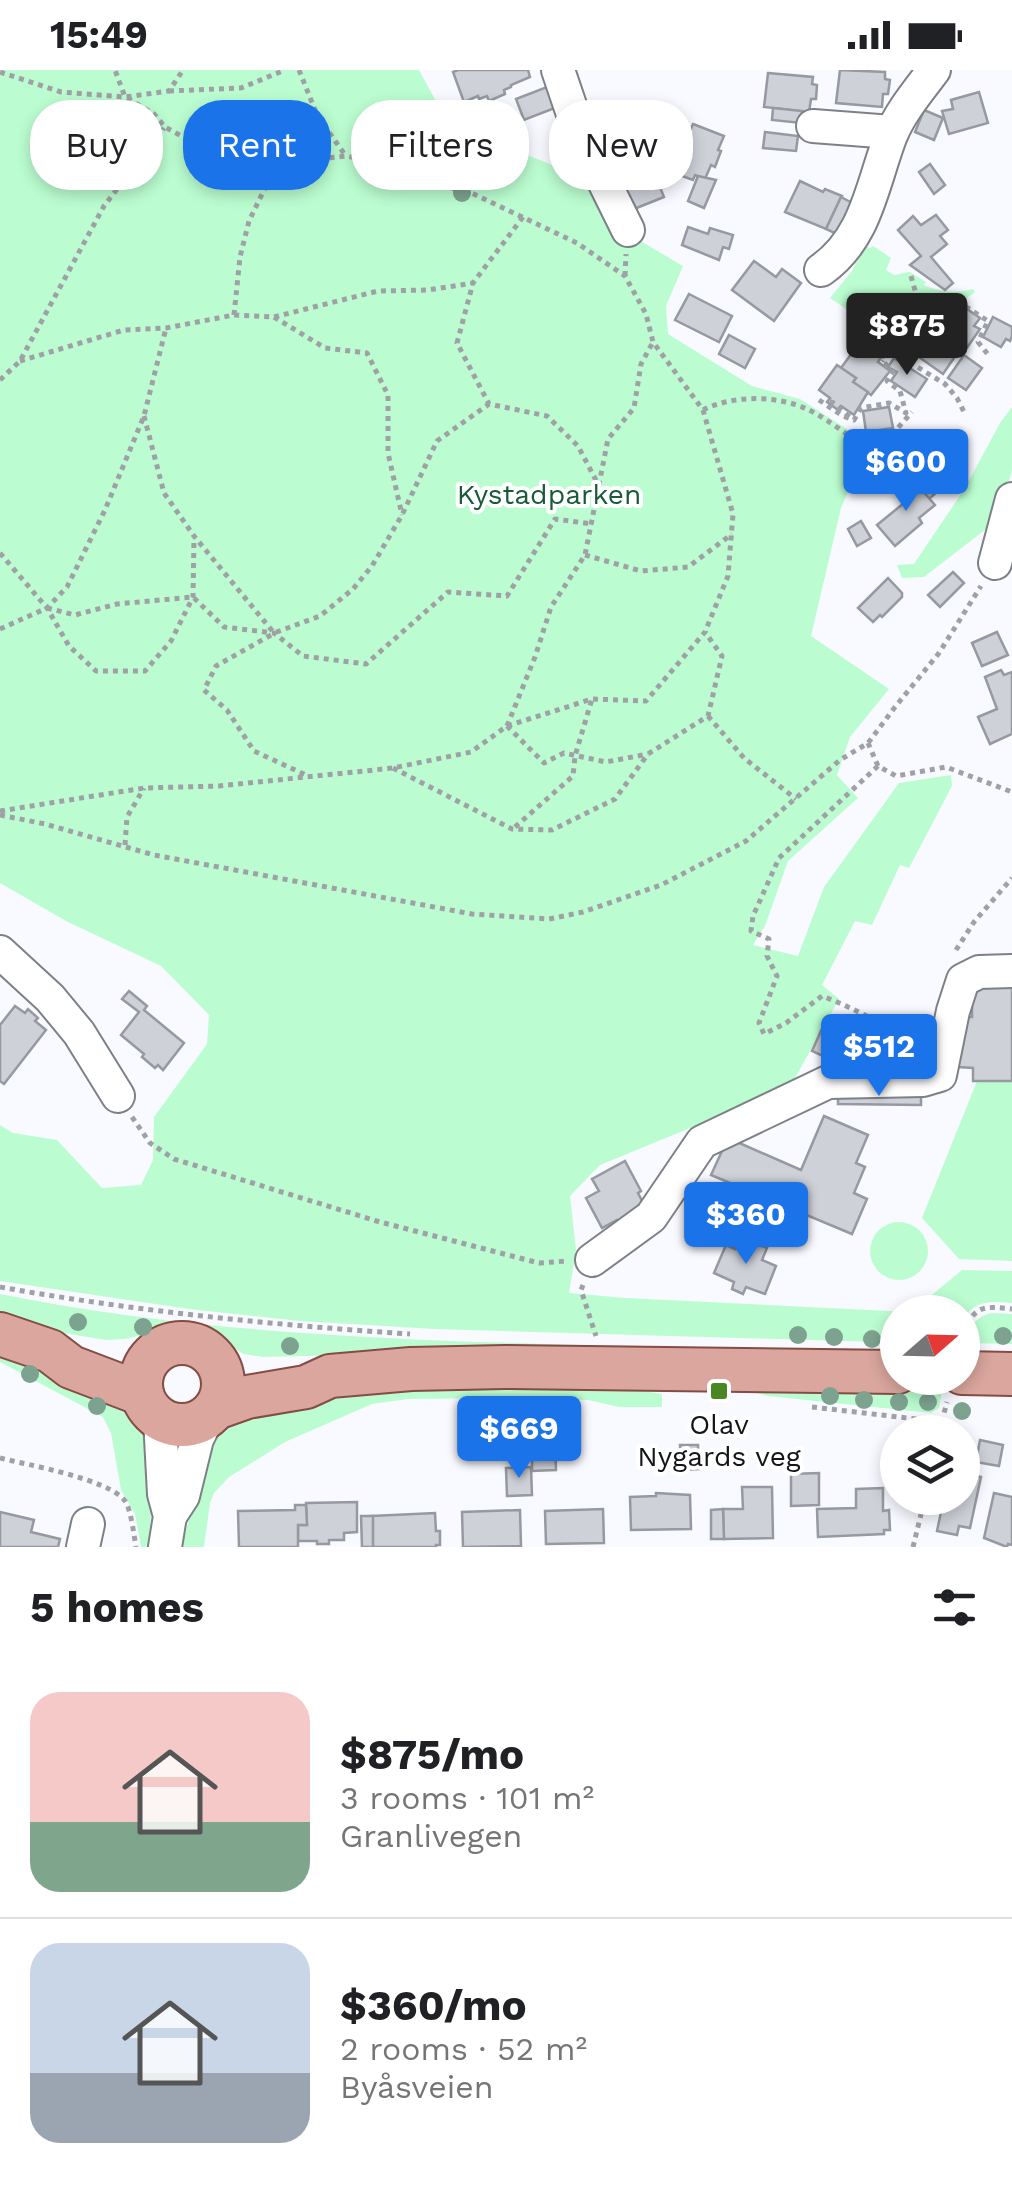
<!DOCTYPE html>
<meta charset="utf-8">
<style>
:root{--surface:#fff;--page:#f6f6f6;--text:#202124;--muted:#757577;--line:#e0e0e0;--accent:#1a73e8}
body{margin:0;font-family:"Work Sans",sans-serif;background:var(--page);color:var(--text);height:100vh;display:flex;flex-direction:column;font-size:38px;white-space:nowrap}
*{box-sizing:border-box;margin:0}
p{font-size:32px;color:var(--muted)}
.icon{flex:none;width:55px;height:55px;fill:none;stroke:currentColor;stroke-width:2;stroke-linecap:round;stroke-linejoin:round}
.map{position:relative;height:1477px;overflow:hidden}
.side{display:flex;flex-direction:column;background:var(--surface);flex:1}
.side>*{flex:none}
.guide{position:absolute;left:30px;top:30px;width:952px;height:90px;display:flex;gap:20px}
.needle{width:65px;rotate:70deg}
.tools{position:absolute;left:880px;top:1225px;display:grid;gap:20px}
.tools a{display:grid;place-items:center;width:100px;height:100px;border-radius:50%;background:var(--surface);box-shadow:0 5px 15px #0003;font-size:50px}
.price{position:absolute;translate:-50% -85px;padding:0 22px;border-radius:10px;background:var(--accent);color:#fff;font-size:32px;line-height:65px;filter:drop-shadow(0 2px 5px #0008)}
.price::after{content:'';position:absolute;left:50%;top:60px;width:30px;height:22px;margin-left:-15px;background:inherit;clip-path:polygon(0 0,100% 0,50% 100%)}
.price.current{background:#222;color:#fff}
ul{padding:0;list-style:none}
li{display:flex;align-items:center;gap:30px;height:250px;padding:0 30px}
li+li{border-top:2px solid var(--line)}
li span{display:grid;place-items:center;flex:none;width:280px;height:200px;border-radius:30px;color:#555}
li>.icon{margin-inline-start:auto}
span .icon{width:120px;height:120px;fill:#fffc;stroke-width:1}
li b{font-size:42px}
h2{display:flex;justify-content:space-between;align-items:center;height:120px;padding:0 30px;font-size:42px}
.tag{padding:0 35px;border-radius:40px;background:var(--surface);box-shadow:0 5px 15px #0003;font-size:35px;line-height:90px}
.tag.current{background:var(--accent);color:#fff}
.status{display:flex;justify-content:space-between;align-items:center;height:70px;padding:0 50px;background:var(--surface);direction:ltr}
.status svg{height:28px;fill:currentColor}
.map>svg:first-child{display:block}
</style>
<div class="status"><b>15:49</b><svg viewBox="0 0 49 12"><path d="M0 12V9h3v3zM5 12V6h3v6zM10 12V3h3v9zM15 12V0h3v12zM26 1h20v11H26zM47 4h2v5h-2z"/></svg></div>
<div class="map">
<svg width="1012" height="1477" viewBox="0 0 1012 1477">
<rect width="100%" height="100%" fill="#f9faff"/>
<g fill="#bbfdd0">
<path d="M0,0H419L448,53L592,111L605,150L683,196L666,236L668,264L752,316L800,329L869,373L841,438L811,566L889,619L850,667L837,705L858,728L788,791L765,856L753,875L798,886L824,817L899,713L951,705L952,716L909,798L900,795L872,855L855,851L822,915L839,929L790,1017L600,1095L570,1126L576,1180L569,1223L626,1228L911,1242L962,1200L1012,1201V1233C990,1231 977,1230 963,1248L962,1242H898L897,1272H878L435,1259L300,1251L189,1239L0,1211V1055L13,1063L57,1070L102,1118L141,1115L153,1090L154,1047L207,974L209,945L161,896L66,851L0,813Z"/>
<path d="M865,176L870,178L873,176L891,188L886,200L894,205L910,202L926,212L924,215C940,222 956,224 973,219L975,222L967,228L958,227L953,231L944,225L938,233L929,226L913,243L908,238L910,234L907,232L900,238L892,231L890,241L892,258L886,260L878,244L852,243L830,228L852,201Z"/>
<polygon points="1012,337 1012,400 999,449 924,507 902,508 897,495 914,494 965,418 1000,353"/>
<polygon points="1012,998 1012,1191 959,1189 922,1148 977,1011 1011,1011"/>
<circle cx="899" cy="1181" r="29"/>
<path d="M0,1224C193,1263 391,1270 587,1275C691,1278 794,1281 897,1284L477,1282L263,1287L244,1284L205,1260L180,1256L125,1269L106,1270L51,1261L0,1247Z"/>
<path d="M991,1243L1012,1244V1274L968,1273C967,1258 976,1247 991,1243Z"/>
<polygon points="0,1281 126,1342 143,1359 151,1397 152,1432 148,1477 141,1477 135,1444 121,1420 111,1363 103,1347 0,1292"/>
<polygon points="589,1312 662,1324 662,1337 619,1337 588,1330 498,1328 408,1329 372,1334 285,1372 229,1407 214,1423 210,1433 204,1477 181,1477 203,1402 214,1371 234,1347 387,1316"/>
<polygon points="789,1315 916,1318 917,1320 942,1321 939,1338 931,1343 768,1326 752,1322"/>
</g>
<g fill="#ced1d8" stroke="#9699a0" stroke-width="2.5">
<polygon points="458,0 528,0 530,7 511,15 511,17 504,20 505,24 489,31 487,26 479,29 478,26 464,32 453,2"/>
<polygon points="840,0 885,2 885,9 890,10 888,24 883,24 882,37 836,33"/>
<polygon points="768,3 813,7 812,14 817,15 816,29 811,29 809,42 764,37"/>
<polygon points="552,15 560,36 524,50 516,29"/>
<polygon points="979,22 988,53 949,64 942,41 953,39 951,30"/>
<polygon points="773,38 802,41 801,53 772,50"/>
<polygon points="924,40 943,48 934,70 915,62"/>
<polygon points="693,54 724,66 718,80 721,81 715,97 711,95 705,109 695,105 693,110 682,106 685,100 675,96"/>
<polygon points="765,62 798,66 796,81 763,78"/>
<polygon points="669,78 679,105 658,113 657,110 655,111 646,87"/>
<polygon points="645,84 655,111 657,110 664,127 629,141 612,96"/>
<polygon points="930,94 945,115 934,124 919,102"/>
<polygon points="453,96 470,102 462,123 446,117"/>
<polygon points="698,106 716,110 704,138 688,131"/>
<polygon points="800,111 823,122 825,119 842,126 826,159 785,142"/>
<polygon points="841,127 856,135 841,166 826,159"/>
<polygon points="936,145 948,160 940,166 947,174 931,187 953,213 945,220 910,195 921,186 898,160 913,146 921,155"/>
<polygon points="688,157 708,164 710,158 733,165 729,179 723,177 719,190 682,175"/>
<polygon points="754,191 776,207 782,199 801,213 774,251 732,220"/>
<polygon points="689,224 732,246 719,272 675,250"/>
<polygon points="960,234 980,248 974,256 980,259 962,285 943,271 945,268 930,258 946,236 954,242"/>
<polygon points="993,247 1012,257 1012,266 1010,271 1006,269 1001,277 983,267"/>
<polygon points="927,255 945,268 943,271 958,282 943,304 909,280"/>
<polygon points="729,265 755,279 745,298 719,284"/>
<polygon points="857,276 867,284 871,279 881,287 878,292 890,301 871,325 853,312 856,308 841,298"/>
<polygon points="964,285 982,298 966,320 948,308"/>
<polygon points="894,288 927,309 915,327 891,311 897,302 888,297"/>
<polygon points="837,295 856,308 853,312 868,322 854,345 841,336 838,340 827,332 830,328 819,320"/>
<polygon points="889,337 893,358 866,362 863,341"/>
<polygon points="935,384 954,407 929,429 913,410 911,411 907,407"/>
<polygon points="913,410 935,435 919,448 922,453 895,476 877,455 904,433 896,423"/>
<polygon points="861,451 871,468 857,476 848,459"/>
<polygon points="953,502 964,513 940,537 928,525"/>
<polygon points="888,508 902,523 902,527 882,547 880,545 873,552 858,538"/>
<polygon points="997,562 1008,585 982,596 972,573"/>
<polygon points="1001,600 1004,605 1012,602 1012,664 990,674 978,647 997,639 985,607"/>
<polygon points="1012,917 1012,1011 973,1011 973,998 958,997 959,947 972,947 972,918"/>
<polygon points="129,921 147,936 144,940 184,973 163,1000 158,995 155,998 142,987 144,984 121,965 139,942 122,929"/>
<polygon points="15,936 25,943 28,939 38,948 35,951 46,960 4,1014 0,1011 0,955"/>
<polygon points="825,952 846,962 850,952 883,969 878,980 873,978 861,1004 812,981"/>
<polygon points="838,1023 921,1025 921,1035 838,1034"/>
<polygon points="824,1046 868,1065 856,1093 865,1097 854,1123 867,1129 852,1164 711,1105 728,1068 801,1100"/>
<polygon points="625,1091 641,1121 638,1123 644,1135 619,1154 617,1150 602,1158 586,1128 599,1121 592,1109"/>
<polygon points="714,1114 732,1123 725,1137 707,1128"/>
<polygon points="704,1131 720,1140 706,1166 690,1158"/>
<polygon points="740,1167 767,1178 762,1190 776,1196 765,1224 746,1217 743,1224 732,1219 734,1212 714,1203 726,1175 735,1179"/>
<polygon points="980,1370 1003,1375 999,1396 976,1392"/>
<polygon points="532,1371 555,1371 556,1400 532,1401"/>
<polygon points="680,1375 698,1375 699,1399 681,1400"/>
<polygon points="531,1397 532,1425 507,1426 506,1398"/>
<polygon points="819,1403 819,1435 791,1436 791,1404"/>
<polygon points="962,1403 981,1407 970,1458 959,1456 957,1465 937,1461 944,1428 962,1428"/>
<polygon points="742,1417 772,1417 773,1468 724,1469 723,1439 743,1439"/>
<polygon points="883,1418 883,1441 889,1440 890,1460 884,1460 884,1464 818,1467 817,1439 856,1438 856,1419"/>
<polygon points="656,1423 690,1425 691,1459 631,1460 630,1427 656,1426"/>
<polygon points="994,1423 1012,1427 1012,1475 1008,1474 1007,1477 984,1468"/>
<polygon points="357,1432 357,1462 344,1463 344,1470 329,1470 329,1474 317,1474 317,1471 298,1471 298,1455 307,1455 306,1433"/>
<polygon points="295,1435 306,1435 307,1455 298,1455 298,1477 239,1477 238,1441 295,1440"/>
<polygon points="603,1439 604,1473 546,1474 545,1441"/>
<polygon points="723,1439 724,1469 711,1469 711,1440"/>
<polygon points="520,1440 521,1476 463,1477 462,1442"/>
<polygon points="0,1442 34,1450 31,1462 60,1469 58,1477 0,1477"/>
<polygon points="435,1443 436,1461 440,1461 440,1475 436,1475 436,1477 373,1477 372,1446"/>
<polygon points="361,1446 373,1446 373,1477 362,1477"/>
</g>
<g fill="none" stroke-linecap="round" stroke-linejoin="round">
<g stroke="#7d8086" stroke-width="36">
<g id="minor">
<polyline points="558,0 578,59 628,160"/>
<polyline points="813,56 892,62"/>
<path d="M821,200C867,168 872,114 891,65C901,41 919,20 934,0"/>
<polyline points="995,493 1012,429"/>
<polyline points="0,882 50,928 79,963 118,1026"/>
<polyline points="592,1190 651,1147 702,1072 828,1012 923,1010 940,1005 953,941 963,910 979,902 1012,901"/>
<polyline points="160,1349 164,1424 170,1446 165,1477"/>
<polyline points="170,1446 183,1426 197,1369 208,1347"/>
<polyline points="83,1477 88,1454"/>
</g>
</g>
<g stroke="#844c44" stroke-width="46">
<g id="major">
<polyline points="0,1264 50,1281 71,1297 142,1324"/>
<circle cx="182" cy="1314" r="41"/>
<polyline points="962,1303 1012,1304"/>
<polyline points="216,1338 247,1327 306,1317 330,1306 411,1299 505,1297 898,1302"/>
</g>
</g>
<g stroke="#a0a1a6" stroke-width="5" stroke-dasharray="5 5" stroke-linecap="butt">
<polyline points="299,0 317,45 345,85"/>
<polyline points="0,2 61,22 125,27 169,21 183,0"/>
<polyline points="169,21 241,18 285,0"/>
<polyline points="523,147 473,213 457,273 489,334 547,346 578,376 599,416"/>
<polyline points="625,206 626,184"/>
<polyline points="911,206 918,231 927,228 941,236 945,231 954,234 960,233 988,251 978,272 990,287"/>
<polyline points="883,239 894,269 906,290 945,314 957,328 965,344"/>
<polyline points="234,245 240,187 249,151 277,93"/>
<polyline points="274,247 325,278 367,283 388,325 388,383 402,445"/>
<polyline points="865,272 886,288 883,292"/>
<polyline points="20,291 124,260 166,258 234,245 274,247 378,221 428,220 473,213"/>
<polyline points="0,310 20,291 104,136 164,58"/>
<polyline points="819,330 843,346 854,350 861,338 889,333 906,343 900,321 887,311 893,301 880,289"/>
<polyline points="833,330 832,332 850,347"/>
<path d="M703,340C733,325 776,325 807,339C824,347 840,360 856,370L895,361L912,342"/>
<polyline points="144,346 164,423 194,466 274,563 320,546 353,519 372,496 402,445 437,371 489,334"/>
<polyline points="0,483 47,538 69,576 96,601 145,601 171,571 193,527 194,469"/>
<polyline points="585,485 641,501 688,497 732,464"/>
<polyline points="47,538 75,545 117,534 193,527 224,557 274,563 303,586 366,594 448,522 507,526 555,449 592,454"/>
<polyline points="0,559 47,538 67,517 105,440 144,346 166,258"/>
<polyline points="271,565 216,596 204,620 227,640 254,681 308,706"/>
<polyline points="708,646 744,688 796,729"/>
<polyline points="507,656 535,587 551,537 585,485 608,369 634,338 641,294 653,272"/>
<polyline points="507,656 544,693 564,683 606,692 648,684"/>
<polyline points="868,673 878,696 896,706 946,697 1012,722"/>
<path d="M878,696L779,788L753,846L751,861L769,869L767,886L777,906L759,953L764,964L786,953L822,926C856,939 890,957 919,978"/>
<polyline points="393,698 512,759 552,760 615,729 648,684 708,646 722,586 705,562"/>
<polyline points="0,741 144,718 219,716 393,698 471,682 507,656 592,629 646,631 705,562 728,506 733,444 703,340 653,272 646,244 625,206 577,173 423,100 346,86 277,93 205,79 165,57 154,44 125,27 115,0"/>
<polyline points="0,745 45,754 154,785 472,844 549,849 583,842 661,815 746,771 840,690 868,673 895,637 939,583 981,516"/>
<polyline points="515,757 573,706 575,686 592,629"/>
<polyline points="125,775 127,747 144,718"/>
<polyline points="956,880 974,852 1012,808"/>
<polyline points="132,1047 150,1073 174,1089 380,1152 539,1193 568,1191"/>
<polyline points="583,1215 581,1220 596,1266"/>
<path d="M0,1217C135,1241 272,1255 410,1264"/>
<path d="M962,1263C976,1235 983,1236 1012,1239"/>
<polyline points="812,1337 942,1352"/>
<polyline points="939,1362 947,1332"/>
<path d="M0,1388C28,1395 109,1409 125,1431C131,1439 134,1466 136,1477"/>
<polyline points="913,1477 925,1428"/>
</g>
<use href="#minor" stroke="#fff" stroke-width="32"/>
<use href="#major" stroke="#daa69d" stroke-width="42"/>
</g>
<g fill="#7da390">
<circle cx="470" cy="102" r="9"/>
<circle cx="462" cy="123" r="9"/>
<circle cx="78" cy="1252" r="9"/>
<circle cx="143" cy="1257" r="9"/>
<circle cx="798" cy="1265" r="9"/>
<circle cx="1003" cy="1266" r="9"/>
<circle cx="834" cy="1267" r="9"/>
<circle cx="872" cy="1269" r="9"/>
<circle cx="290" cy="1276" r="9"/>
<circle cx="30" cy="1304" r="9"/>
<circle cx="830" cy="1326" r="9"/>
<circle cx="864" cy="1330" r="9"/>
<circle cx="899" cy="1332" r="9"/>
<circle cx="928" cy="1332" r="9"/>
<circle cx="97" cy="1336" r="9"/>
<circle cx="962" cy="1341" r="9"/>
</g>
<rect fill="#4b8624" stroke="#fff" stroke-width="4" x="709" y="1311" width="20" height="20" rx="5"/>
<g text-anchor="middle" stroke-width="8" stroke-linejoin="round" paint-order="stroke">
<g font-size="28" fill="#185b36" stroke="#fff">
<text x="549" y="434">Kystadparken</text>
</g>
<g font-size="28" fill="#141518" stroke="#fff">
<text x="719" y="1364">Olav<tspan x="719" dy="32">Nygards veg</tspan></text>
</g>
</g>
</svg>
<div class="tools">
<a><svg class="needle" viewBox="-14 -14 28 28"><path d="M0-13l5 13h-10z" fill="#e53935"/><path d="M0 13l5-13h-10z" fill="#757577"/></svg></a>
<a><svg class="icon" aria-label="layers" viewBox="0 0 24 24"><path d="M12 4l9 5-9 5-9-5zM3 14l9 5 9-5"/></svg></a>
</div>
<b class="price current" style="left:907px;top:308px">$875</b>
<b class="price" style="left:906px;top:444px">$600</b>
<b class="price" style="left:879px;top:1029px">$512</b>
<b class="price" style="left:746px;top:1197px">$360</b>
<b class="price" style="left:519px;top:1411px">$669</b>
<div class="guide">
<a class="tag">Buy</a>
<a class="tag current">Rent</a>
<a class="tag">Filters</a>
<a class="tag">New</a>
</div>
</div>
<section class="side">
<h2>5 homes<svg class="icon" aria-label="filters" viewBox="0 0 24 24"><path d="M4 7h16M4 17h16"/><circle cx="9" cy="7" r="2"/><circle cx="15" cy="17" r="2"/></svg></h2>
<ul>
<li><span style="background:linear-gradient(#f6c9c9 65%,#7fa58c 0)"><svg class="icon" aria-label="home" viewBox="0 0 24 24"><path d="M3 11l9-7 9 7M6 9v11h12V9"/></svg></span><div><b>$875/mo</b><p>3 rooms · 101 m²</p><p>Granlivegen</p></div></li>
<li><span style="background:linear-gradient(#c9d6e8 65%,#9aa5b1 0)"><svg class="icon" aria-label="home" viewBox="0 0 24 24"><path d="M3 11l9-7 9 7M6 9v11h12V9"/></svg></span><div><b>$360/mo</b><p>2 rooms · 52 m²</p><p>Byåsveien</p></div></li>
</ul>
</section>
